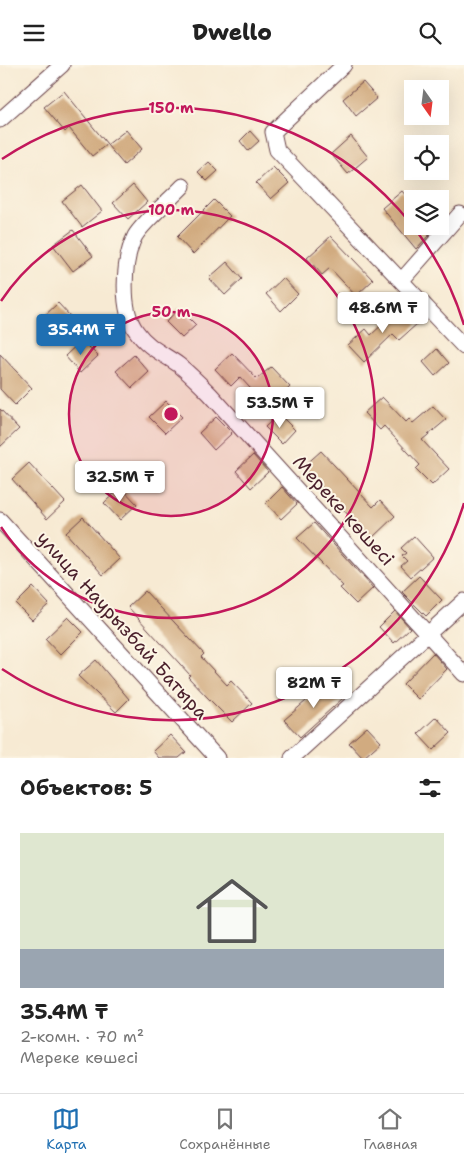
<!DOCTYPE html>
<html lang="ru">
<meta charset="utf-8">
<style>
:root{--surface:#fff;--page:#f2f2f2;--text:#222;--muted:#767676;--line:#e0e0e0;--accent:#1f6fb2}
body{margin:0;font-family:"Shantell Sans",sans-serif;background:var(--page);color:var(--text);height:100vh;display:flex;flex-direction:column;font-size:19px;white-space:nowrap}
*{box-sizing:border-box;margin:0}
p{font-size:16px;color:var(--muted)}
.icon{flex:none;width:28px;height:28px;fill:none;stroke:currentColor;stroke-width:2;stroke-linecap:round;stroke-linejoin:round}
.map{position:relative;height:693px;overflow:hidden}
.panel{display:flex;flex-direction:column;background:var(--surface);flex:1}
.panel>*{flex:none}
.needle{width:32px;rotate:166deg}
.fabs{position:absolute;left:404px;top:15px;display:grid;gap:10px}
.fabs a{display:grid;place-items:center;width:45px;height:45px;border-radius:0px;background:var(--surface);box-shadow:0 5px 20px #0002;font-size:25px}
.price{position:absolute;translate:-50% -42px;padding:0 11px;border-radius:5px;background:#fff;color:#222;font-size:16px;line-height:32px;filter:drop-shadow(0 1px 2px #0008)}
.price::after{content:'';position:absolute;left:50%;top:30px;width:15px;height:11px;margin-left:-8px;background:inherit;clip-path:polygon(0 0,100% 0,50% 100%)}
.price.on{background:var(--accent);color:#fff}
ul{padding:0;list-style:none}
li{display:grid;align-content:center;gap:10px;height:265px;padding:0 20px}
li+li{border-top:1px solid var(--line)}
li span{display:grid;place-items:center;height:155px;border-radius:0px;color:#555}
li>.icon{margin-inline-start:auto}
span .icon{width:90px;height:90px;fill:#fffc;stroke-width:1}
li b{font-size:21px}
h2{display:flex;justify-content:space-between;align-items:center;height:60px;padding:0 20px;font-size:21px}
header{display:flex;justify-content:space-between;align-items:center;height:65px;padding:0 20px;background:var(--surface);font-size:22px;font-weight:800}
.menu{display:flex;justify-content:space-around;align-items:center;height:70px;border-top:1px solid var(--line);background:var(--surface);font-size:14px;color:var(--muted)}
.menu a{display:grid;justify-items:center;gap:2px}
.menu .on{color:var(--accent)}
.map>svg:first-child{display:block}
</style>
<header><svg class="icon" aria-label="menu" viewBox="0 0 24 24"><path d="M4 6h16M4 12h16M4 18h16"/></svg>Dwello<svg class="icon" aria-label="search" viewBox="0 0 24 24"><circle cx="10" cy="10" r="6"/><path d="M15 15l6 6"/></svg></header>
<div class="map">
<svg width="464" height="693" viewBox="0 0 464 693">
<rect width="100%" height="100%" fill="#fcf5e5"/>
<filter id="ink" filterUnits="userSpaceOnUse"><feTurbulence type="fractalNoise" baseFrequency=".02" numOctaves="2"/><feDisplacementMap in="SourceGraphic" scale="10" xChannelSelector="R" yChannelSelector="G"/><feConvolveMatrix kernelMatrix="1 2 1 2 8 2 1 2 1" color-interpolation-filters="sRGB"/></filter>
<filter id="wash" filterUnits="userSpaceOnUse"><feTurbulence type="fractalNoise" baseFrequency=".0096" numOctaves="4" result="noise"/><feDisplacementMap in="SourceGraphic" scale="20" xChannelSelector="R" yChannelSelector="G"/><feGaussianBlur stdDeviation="1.12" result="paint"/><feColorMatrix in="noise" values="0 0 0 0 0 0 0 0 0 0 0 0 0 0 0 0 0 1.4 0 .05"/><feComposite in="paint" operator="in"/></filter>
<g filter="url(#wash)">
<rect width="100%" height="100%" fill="#f7ead3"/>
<g id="blocks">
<g fill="#d1ab80">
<polygon points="363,17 377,33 356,51 343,34"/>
<polygon points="64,26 107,79 92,91 69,63 65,67 44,42"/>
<polygon points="126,65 142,84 124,100 107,80"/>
<polygon points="250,66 259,76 248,86 240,76"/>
<polygon points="351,71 368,92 348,109 331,89"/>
<polygon points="209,97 218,106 207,116 198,107"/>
<polygon points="273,102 289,118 271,134 256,118"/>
<polygon points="82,120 102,146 82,162 62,136"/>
<polygon points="133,120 147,137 128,154 113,138"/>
<polygon points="402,126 412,138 412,161 424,161 430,169 416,184 382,143"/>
<polygon points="214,135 230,151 193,189 177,172"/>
<polygon points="73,165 93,191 73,206 53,180"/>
<polygon points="331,171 373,215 356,231 330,203 322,210 307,193"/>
<polygon points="227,197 242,214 225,230 209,213"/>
<polygon points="283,213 298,229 281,246 266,229"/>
<polygon points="58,238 70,251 51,267 40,255"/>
<polygon points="401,242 417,259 399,275 393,269 364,297 348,280 366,264 371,270"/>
<polygon points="179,243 196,260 182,273 166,257"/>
<polygon points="82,275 98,291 80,308 65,291"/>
<polygon points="437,284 449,298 435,311 423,297"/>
<polygon points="232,288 257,314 271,302 290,322 268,343 240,312 231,321 215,304"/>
<polygon points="0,289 32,323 15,340 0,324"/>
<polygon points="134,290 149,307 132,323 116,306"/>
<polygon points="382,332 406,357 409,354 413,358 433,341 446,355 422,375 449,404 432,420 416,404 420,400 384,361 380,365 364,348"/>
<polygon points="166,336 182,352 165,368 149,352"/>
<polygon points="0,344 19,364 0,382"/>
<polygon points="279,349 295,365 282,379 265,362"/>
<polygon points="216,352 232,368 214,385 199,368"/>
<polygon points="321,386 373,442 380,435 395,451 371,474 303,402"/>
<polygon points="253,390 268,407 251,423 236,406"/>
<polygon points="29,398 65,437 47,454 12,414"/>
<polygon points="121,422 137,439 120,455 104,438"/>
<polygon points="282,422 297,439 281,454 266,438"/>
<polygon points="83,452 120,494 103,510 66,468"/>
<polygon points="314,458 373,523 356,539 340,523 343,521 297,473"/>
<polygon points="414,471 433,492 411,512 401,501 407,496 402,491 406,488 401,483"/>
<polygon points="419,511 442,535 426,551 402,527"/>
<polygon points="33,522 49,539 32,555 16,539"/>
<polygon points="145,526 204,589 201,592 227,620 231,616 252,638 232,657 208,633 188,612 190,610 128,542"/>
<polygon points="395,546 410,563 394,578 379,562"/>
<polygon points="68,552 83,567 60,590 45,574"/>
<polygon points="433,588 447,604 418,634 403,619"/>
<polygon points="96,595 129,634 116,647 78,611"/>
<polygon points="328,617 343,633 300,672 284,655"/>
<polygon points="436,652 451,668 433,685 418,669"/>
<polygon points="367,662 381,677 363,693 349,678"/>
<polygon points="170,670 186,687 179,693 159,693 153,686"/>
</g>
</g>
</g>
<g filter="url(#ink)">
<use href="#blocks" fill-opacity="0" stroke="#643d44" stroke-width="1"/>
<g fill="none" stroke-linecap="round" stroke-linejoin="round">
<g stroke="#643d44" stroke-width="17">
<g id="street">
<polyline points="344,0 273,67 277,85 464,282"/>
<polyline points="0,55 62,0"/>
<path d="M183,121C171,134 143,157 135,171C123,195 120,246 137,267C148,283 164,289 179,300C190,309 200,319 210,329L464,609"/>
<polyline points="402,215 460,149"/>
<polyline points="0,455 217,693"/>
<polyline points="292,693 464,536"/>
</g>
</g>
<use href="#street" stroke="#fff" stroke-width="15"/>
</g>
</g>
<circle cx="171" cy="349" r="102" fill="#c2185b" fill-opacity=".12"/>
<g fill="none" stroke="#c2185b" stroke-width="2.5">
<circle cx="171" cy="349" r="102"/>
<path d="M1 236A204 204 0 1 1 1 462"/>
<path d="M464 438A306 306 0 0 1 2 604M2 94A306 306 0 0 1 464 260"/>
</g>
<g text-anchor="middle" stroke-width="4" stroke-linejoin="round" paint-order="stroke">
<g font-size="19" fill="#4a1f2b" stroke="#fcf5e5">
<text transform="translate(344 445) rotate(48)" y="7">Мереке көшесі</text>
<text transform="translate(123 560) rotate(48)" y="7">улица Наурызбай Батыра</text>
</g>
</g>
<circle cx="171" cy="349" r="8" fill="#c2185b" stroke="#fcf5e5" stroke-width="2.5"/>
<g font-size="15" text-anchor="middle" font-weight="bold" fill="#c2185b" stroke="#fcf5e5" stroke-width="4" stroke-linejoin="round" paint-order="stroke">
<text x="171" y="48">150 m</text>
<text x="171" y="150">100 m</text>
<text x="171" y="252">50 m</text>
</g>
</svg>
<div class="fabs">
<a><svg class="needle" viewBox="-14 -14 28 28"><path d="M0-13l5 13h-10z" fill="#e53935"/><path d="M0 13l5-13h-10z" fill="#767676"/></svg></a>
<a><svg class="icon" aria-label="locate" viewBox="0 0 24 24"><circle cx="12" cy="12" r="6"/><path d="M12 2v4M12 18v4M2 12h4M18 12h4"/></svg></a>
<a><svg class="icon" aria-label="layers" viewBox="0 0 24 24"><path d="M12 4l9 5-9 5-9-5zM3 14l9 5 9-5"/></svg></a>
</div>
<b class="price" style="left:383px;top:269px">48.6M ₸</b>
<b class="price on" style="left:81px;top:291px">35.4M ₸</b>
<b class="price" style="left:280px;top:364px">53.5M ₸</b>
<b class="price" style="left:120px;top:438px">32.5M ₸</b>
<b class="price" style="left:314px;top:644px">82M ₸</b>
</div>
<section class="panel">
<h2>Объектов: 5<svg class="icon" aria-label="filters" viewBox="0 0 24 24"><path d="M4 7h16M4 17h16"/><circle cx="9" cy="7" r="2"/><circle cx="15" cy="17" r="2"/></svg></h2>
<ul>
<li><span style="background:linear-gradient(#dfe7d0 75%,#9aa5b1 0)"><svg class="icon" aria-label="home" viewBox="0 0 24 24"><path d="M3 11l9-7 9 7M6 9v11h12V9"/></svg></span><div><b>35.4M ₸</b><p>2-комн. · 70 m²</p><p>Мереке көшесі</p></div></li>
</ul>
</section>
<nav class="menu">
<a class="on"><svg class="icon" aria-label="map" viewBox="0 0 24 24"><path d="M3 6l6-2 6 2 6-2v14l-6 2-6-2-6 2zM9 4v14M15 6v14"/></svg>Карта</a>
<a><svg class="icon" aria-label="saved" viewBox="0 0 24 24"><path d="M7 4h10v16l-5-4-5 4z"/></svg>Сохранённые</a>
<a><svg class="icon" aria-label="home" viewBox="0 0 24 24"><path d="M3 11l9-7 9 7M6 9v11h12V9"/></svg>Главная</a>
</nav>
